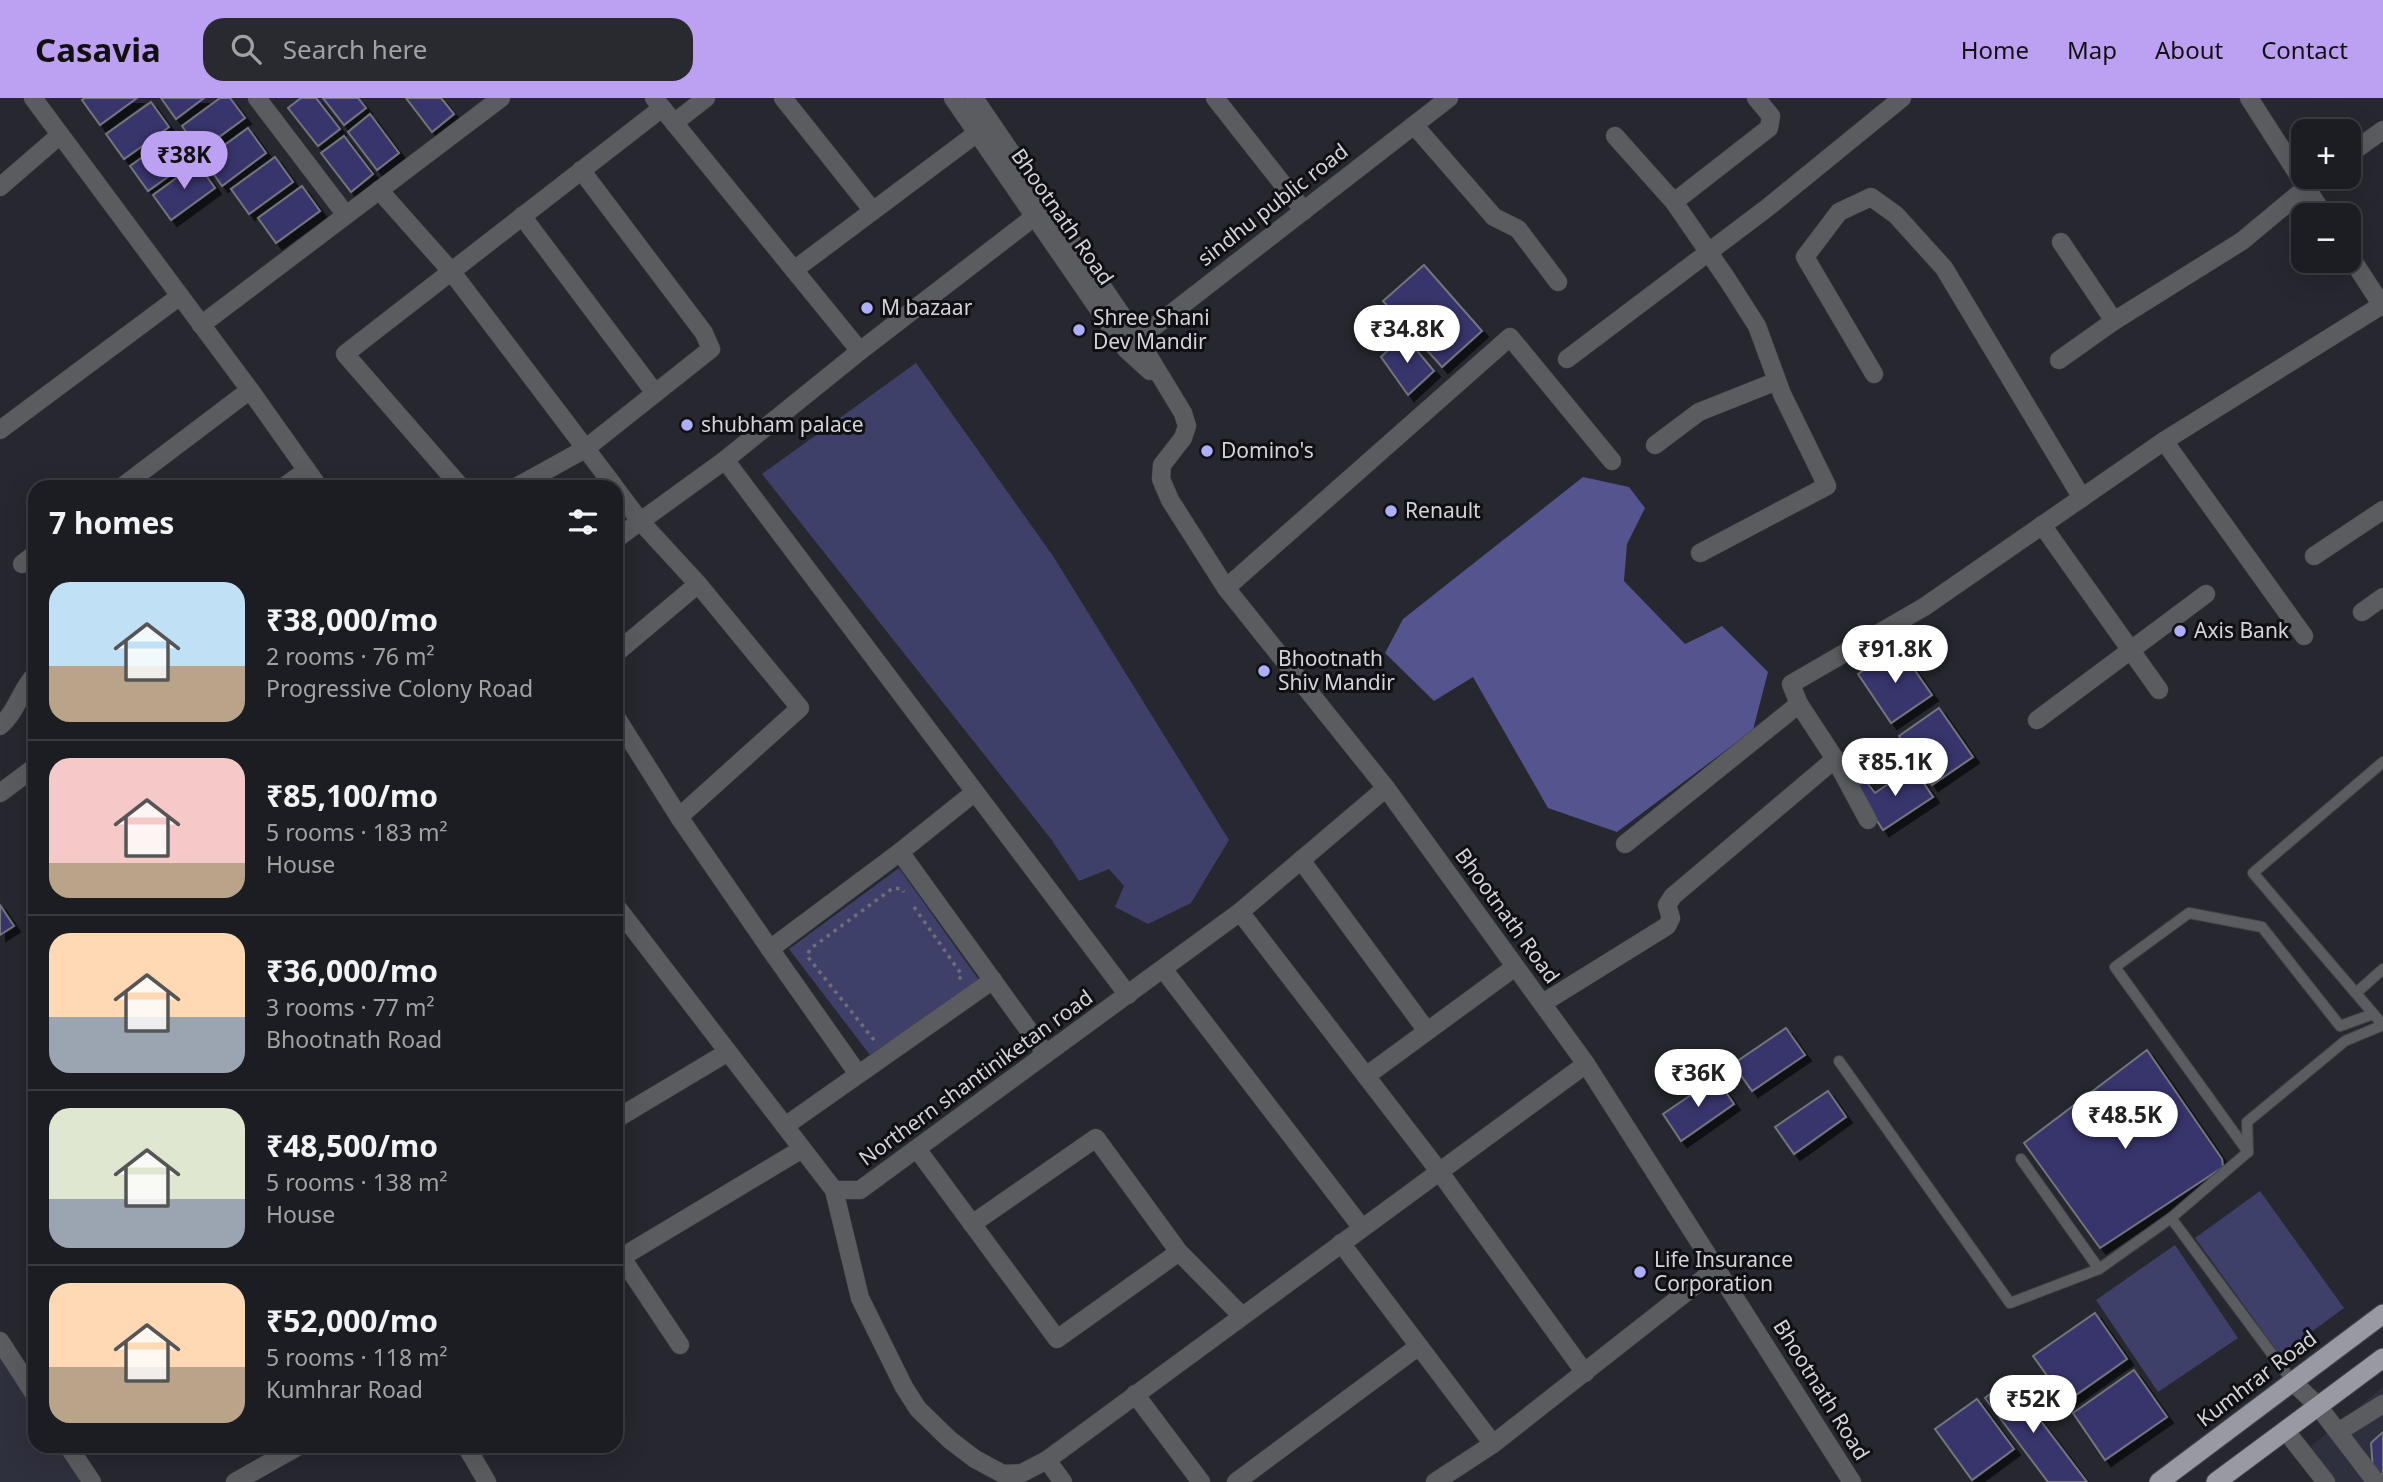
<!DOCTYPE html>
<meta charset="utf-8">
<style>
:root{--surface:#1c1d23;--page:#292a30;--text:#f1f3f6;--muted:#a0a2a6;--line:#3a3b41;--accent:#bca0f2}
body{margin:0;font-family:"Noto Sans",sans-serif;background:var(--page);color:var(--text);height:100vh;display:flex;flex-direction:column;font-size:26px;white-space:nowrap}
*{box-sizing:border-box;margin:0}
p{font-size:23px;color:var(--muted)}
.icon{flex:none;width:38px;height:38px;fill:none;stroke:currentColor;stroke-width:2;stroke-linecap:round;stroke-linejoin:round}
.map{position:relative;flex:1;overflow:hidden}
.side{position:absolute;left:28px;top:382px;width:595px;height:973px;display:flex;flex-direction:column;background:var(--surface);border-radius:21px;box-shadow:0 7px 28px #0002,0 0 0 2px var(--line)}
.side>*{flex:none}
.buttons{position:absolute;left:2291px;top:21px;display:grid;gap:14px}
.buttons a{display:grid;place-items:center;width:70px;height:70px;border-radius:14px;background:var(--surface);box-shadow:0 7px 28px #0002,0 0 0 2px var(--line);font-size:35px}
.price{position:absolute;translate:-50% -60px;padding:0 16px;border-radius:24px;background:#fff;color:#222;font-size:23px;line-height:46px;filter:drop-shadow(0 2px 4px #0008)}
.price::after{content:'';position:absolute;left:50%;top:42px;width:21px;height:16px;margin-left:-10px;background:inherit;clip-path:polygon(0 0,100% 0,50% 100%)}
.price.selected{background:var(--accent);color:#111}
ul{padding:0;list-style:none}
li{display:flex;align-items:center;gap:21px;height:175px;padding:0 21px}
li+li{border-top:2px solid var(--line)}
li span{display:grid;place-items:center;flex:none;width:196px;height:140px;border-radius:21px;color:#555}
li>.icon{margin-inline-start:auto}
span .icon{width:84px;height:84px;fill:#fffc;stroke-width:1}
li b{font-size:30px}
h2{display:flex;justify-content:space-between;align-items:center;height:84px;padding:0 21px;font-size:30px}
header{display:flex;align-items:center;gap:42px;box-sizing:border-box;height:98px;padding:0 35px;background:var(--accent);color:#111}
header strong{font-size:33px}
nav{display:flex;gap:38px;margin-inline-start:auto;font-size:24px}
.search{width:490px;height:63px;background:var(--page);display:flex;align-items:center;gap:18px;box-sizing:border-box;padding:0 24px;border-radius:21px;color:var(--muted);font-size:26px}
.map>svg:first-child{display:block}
</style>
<header>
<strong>Casavia</strong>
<div class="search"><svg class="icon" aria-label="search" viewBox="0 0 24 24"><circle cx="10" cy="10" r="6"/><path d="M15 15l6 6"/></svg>Search here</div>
<nav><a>Home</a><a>Map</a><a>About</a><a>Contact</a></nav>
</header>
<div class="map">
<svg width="2383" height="1384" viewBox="0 0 2383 1384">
<defs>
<filter id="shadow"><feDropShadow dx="6" dy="6" stdDeviation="0" flood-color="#0009"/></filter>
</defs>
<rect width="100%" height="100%" fill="#26272f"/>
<g fill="#2f303d">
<polygon points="0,1259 35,1308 35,1348 63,1348 89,1384 0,1384"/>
<polygon points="2383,1289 2383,1384 2321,1384 2300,1357"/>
</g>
<g fill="#3f4069">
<polygon points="916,265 1053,458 1229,742 1191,805 1148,826 1115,809 1124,788 1109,771 1079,783 1051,741 762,376"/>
<polygon points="899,770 979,882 870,957 789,851"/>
<polygon points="2260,1093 2344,1210 2280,1257 2195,1140"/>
<polygon points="2175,1147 2238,1240 2158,1294 2096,1202"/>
</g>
<polygon fill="#54548e" points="1583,379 1629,389 1645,410 1627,446 1624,483 1685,546 1722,528 1768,574 1753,632 1617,734 1548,710 1473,579 1434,603 1385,555 1403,521"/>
<g fill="#37356c" stroke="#73747d" stroke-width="2" filter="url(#shadow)">
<polygon points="85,0 137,0 100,27 82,2"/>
<polygon points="161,0 204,0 176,21"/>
<polygon points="220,0 230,0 245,20 200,53 182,28"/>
<polygon points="301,0 316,0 340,31 318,48 288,10"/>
<polygon points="323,0 358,0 366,10 344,27"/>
<polygon points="406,0 441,0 454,16 432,34"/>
<polygon points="151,4 169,29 124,61 106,36"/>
<polygon points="370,16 399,55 377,72 348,34"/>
<polygon points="248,30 266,55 222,88 204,62"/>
<polygon points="175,36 193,61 148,93 130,68"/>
<polygon points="344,38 373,76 351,94 321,55"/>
<polygon points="275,59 293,84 249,116 231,91"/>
<polygon points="197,65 215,90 171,122 153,97"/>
<polygon points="302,88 320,113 276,145 258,120"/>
<polygon points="1424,167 1482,233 1442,269 1383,203"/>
<polygon points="1404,237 1434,273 1408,297 1381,259"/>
<polygon points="1898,548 1932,597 1891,625 1858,576"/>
<polygon points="1939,610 1973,659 1932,687 1899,638"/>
<polygon points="1913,669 1933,699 1883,732 1855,689 1865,682 1875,695"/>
<polygon points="0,807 14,828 0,837"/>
<polygon points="1786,930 1805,957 1752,993 1733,966"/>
<polygon points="2147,952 2222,1061 2223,1069 2100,1150 2024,1045"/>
<polygon points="1716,980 1734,1006 1681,1043 1663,1016"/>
<polygon points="1828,993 1846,1019 1794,1056 1775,1029"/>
<polygon points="2095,1215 2127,1261 2066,1304 2033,1258"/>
<polygon points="2134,1272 2167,1319 2105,1362 2073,1315"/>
<polygon points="2009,1281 2087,1384 2048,1384 1985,1300"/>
<polygon points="1977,1301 2014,1351 1972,1382 1935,1331"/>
<polygon points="2383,1334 2383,1377 2373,1372 2371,1345"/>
</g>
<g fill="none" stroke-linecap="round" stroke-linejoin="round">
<g stroke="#42434a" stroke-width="12">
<g id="service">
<polyline points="2356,895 2383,871"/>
<polyline points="2383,927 2253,775 2383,664"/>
<polyline points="1839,963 2010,1205 2099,1171 2171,1120"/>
<polyline points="2248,1054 2115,869 2189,815 2262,829 2340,928 2373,916"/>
<polyline points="2248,1054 2171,1120 2292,1283"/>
<polyline points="2248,1054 2247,1024 2345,943 2383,927"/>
<polyline points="2021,1061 2099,1171"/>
</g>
</g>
<g stroke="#42434a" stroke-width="19">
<g id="minor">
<polyline points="33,0 250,292 318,388"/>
<polyline points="257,0 346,117"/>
<polyline points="654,0 860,253"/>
<polyline points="783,0 873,113"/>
<polyline points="1215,0 1304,113"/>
<polyline points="2249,0 2324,117"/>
<polyline points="674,25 706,0"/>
<polyline points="1414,27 1494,119 1518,131 1558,184"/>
<polyline points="1615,38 1674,104 1727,181 1757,228 1782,296 1827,388 1700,455"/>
<polyline points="2348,57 2383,32"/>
<polyline points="0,89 60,37"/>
<polyline points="379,92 451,173 614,388"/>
<polyline points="1674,104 1769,30 1771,18 1756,0"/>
<polyline points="522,118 655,295"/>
<polyline points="2061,144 2114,223 2242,143 2319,79"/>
<polyline points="2348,155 2383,209"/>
<polyline points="794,172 977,35"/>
<polyline points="201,227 501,0"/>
<polyline points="1128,249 1449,0"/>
<polyline points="1567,261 1767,110 1902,0"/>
<polyline points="2059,262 2114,223"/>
<polyline points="1874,276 1805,159 1839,114 1871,99 1896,117 1944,170 2082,400"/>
<polyline points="0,332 180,198"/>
<polyline points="2164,343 2304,538"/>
<polyline points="1655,347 1699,314 1777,283"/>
<polyline points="725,362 1128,897"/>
<polyline points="123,388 250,292"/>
<polyline points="285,388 307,372"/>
<polyline points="460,388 345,256 662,10"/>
<polyline points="518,388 585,351 711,251 704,235 581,72"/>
<polyline points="616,391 640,423 698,486 616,555"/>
<polyline points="2042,427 2159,592"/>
<polyline points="616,441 725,362 860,253 1034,119 1048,115"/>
<polyline points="2314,458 2383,412"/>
<polyline points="22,466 35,456"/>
<polyline points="1226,490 1510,239 1612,363"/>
<polyline points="2362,514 2383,499"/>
<polyline points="616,619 679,719 770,851 900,754 975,694"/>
<polyline points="2037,622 2206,496"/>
<path d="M0,628C17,614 20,592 35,577"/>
<polyline points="0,695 35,669"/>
<polyline points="679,719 800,610 698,486"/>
<polyline points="1868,722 1835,661 1799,606 1791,586 1924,509 2164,343 2382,207"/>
<polyline points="1625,746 1799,606"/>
<polyline points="900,754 1046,956"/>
<polyline points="1301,762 1427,933"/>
<polyline points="616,808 834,1092 860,1092 1240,814 1386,690"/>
<polyline points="1240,814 1439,1073 1585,1275"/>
<polyline points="770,851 858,976"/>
<polyline points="1163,871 1362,1130"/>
<polyline points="1543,905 1667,828 1671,820 1667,807 1673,798 1835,661"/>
<polyline points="1366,978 1515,869"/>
<polyline points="616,1021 728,954"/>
<polyline points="785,1028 993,882"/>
<polyline points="917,1051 1057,1241 1179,1154 1242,1218"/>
<polyline points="834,1092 860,1200 904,1289 918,1311 950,1342 975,1361 1003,1376 1022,1375 1047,1362 1586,966"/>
<polyline points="972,1126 1096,1040 1179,1154"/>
<polyline points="1341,1145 1493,1346 1717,1170"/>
<polyline points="616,1151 680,1247"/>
<polyline points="622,1159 802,1051"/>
<polyline points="0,1243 35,1297"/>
<polyline points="2292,1283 2318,1308 2376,1384"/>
<polyline points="1135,1296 1201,1384"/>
<polyline points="2285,1332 2326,1384"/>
<polyline points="2338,1334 2383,1306"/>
<polyline points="68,1348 92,1384"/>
<polyline points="466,1348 487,1384"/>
<polyline points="1047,1362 1063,1384"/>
<polyline points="235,1384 299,1348"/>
<polyline points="1236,1384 1419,1248"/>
<polyline points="1435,1384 1493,1346"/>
</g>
</g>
<g stroke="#42434a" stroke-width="19">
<g id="tertiary">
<polyline points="953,0 1126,251 1150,273"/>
<polyline points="974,0 1138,241 1183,315 1187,328 1183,340 1162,367 1161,381 1170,402 1226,490 1386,690 1586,966 1852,1384"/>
</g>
</g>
<g stroke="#42434a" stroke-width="21">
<g id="trunk">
<polyline points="2159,1384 2383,1216"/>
<polyline points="2216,1384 2383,1260"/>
</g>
</g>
<g stroke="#6e6e75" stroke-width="3.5" stroke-dasharray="3.5 5" stroke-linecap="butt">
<polyline points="914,809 962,877 958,883"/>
<polyline points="874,942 807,858 810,851 893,790 902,791 904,794"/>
</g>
<use href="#service" stroke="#5b5c60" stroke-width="10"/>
<use href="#minor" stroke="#5b5c60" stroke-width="18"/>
<use href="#tertiary" stroke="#5b5c60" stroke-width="18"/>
<use href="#trunk" stroke="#9899a2" stroke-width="19"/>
</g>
<g fill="#acaffb" stroke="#101014" stroke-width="2.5">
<circle cx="867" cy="210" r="7"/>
<circle cx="1079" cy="232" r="7"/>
<circle cx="687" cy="327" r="7"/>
<circle cx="1207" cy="353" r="7"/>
<circle cx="1391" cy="413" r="7"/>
<circle cx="2180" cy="533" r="7"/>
<circle cx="1264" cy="573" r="7"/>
<circle cx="1640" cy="1174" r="7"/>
</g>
<g text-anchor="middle" stroke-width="6" stroke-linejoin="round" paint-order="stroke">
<g font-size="21" fill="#d3d3d8" stroke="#101014">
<text transform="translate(1273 107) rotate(-38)" y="7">sindhu public road</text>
<text transform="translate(1062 119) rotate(55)" y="7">Bhootnath Road</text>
<text transform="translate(1507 818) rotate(54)" y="7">Bhootnath Road</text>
<text transform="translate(976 980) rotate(-36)" y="7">Northern shantiniketan road</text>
<text transform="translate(2257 1281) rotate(-37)" y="7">Kumhrar Road</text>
<text transform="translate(1821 1292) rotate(58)" y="7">Bhootnath Road</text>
</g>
<g font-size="21" fill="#d3d3d8" stroke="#101014" text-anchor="start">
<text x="881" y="217">M bazaar</text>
<text x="1093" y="227">Shree Shani<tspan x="1093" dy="24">Dev Mandir</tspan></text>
<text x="701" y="334">shubham palace</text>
<text x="1221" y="360">Domino's</text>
<text x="1405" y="420">Renault</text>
<text x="2194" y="540">Axis Bank</text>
<text x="1278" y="568">Bhootnath<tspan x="1278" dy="24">Shiv Mandir</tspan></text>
<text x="1654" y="1169">Life Insurance<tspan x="1654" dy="24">Corporation</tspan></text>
</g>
</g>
</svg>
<div class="buttons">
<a>+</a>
<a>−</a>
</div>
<b class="price selected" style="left:184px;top:93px">₹38K</b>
<b class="price" style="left:1407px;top:267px">₹34.8K</b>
<b class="price" style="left:1895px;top:587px">₹91.8K</b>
<b class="price" style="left:1895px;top:700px">₹85.1K</b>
<b class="price" style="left:1698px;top:1011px">₹36K</b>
<b class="price" style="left:2125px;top:1053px">₹48.5K</b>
<b class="price" style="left:2033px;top:1337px">₹52K</b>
<section class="side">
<h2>7 homes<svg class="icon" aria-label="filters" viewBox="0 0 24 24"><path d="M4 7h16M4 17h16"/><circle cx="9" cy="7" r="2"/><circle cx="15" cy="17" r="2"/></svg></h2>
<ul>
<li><span style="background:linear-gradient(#bfe0f5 60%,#b9a48a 0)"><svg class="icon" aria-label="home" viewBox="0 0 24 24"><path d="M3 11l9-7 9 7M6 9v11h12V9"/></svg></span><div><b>₹38,000/mo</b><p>2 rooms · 76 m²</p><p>Progressive Colony Road</p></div></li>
<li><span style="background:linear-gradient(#f6c9c9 75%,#b9a48a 0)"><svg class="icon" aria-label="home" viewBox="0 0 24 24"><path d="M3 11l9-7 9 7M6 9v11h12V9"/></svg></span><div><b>₹85,100/mo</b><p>5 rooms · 183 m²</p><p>House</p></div></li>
<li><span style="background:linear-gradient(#ffd9b3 60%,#9aa5b1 0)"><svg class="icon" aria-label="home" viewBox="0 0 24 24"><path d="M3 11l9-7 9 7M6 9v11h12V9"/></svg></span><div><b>₹36,000/mo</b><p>3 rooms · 77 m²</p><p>Bhootnath Road</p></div></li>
<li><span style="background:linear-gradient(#dfe7d0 65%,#9aa5b1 0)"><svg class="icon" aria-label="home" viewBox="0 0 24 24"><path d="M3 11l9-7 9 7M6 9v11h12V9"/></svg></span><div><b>₹48,500/mo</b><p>5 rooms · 138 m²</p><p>House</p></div></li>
<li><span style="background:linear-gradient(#ffd9b3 60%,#b9a48a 0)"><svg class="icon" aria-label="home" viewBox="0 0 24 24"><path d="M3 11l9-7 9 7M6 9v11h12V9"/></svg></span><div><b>₹52,000/mo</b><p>5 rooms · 118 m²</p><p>Kumhrar Road</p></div></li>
</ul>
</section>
</div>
